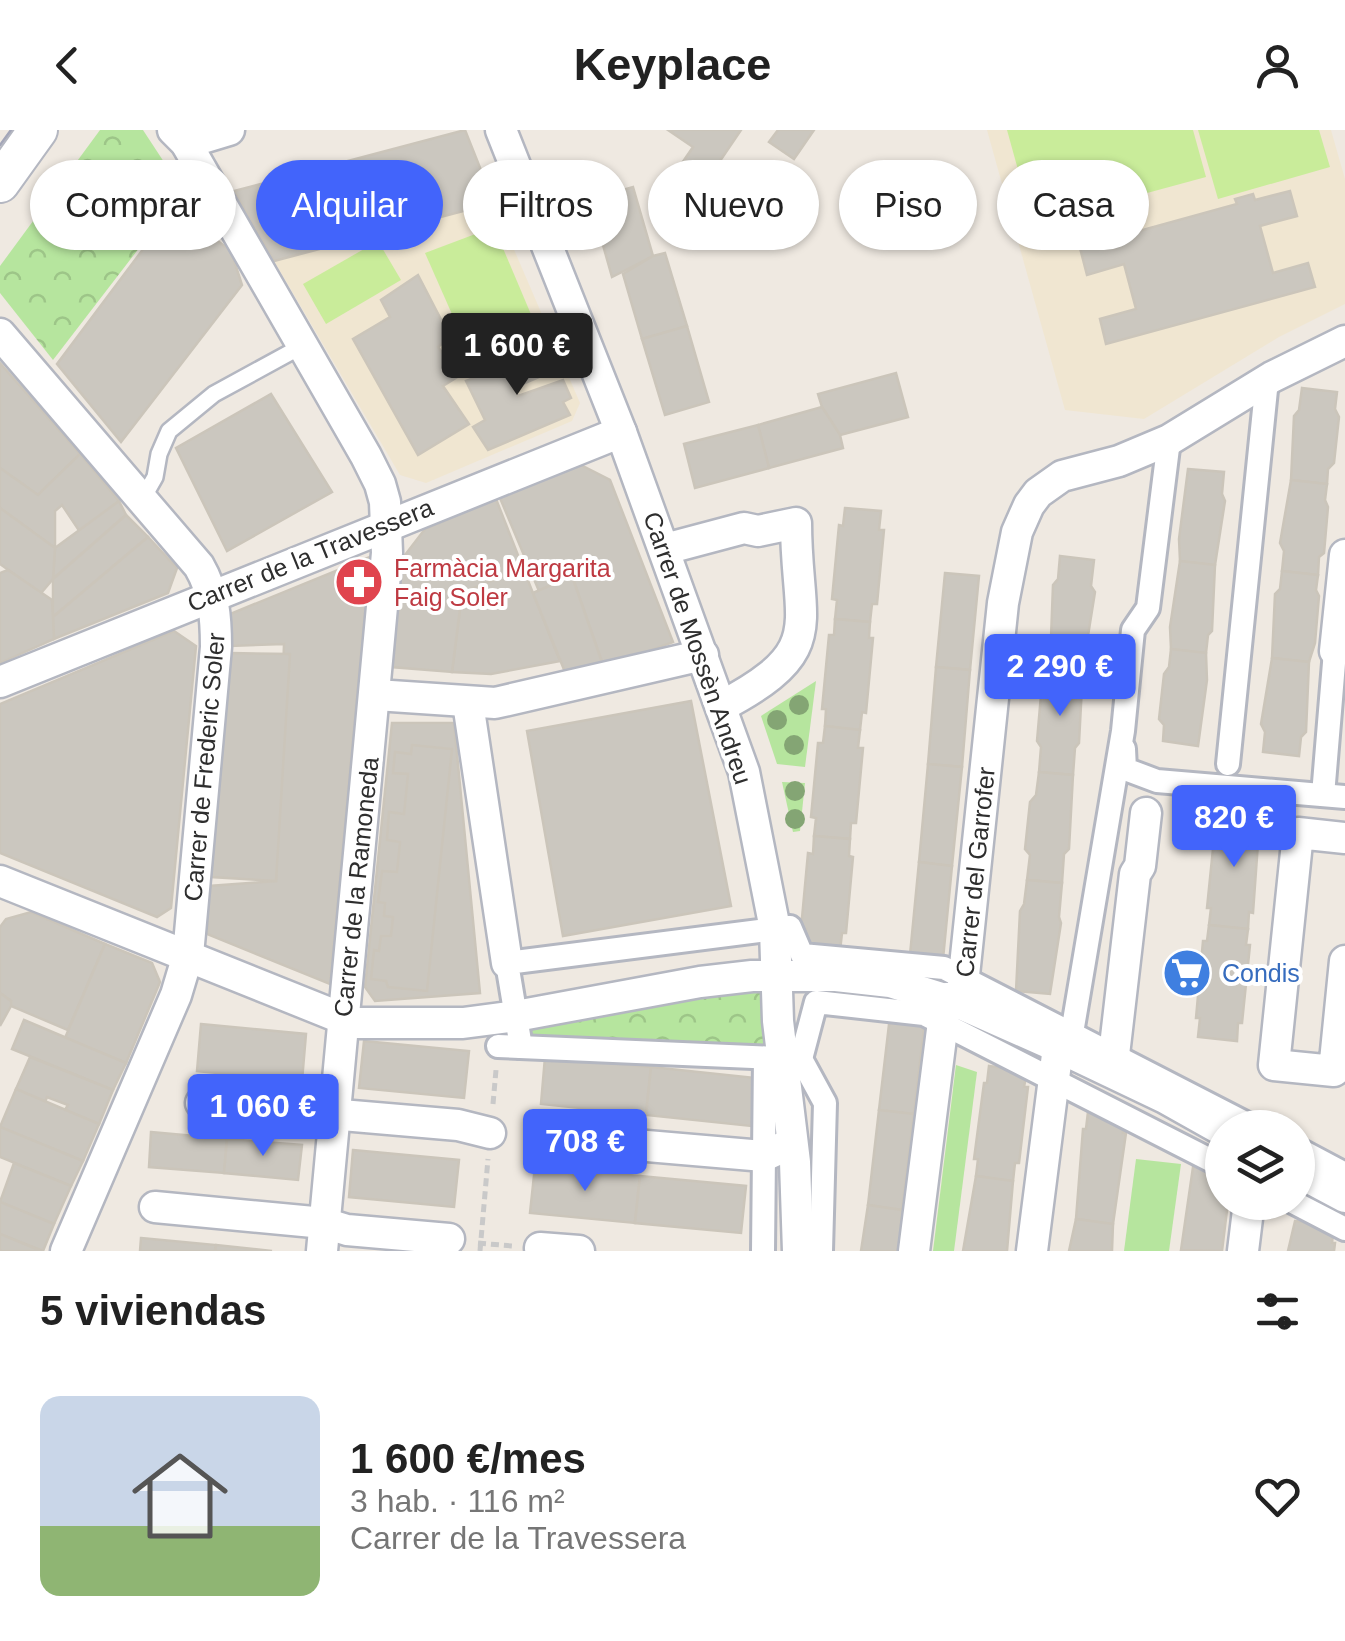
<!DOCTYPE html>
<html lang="es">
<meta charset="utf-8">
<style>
:root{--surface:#fff;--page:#f2f2f2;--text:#222;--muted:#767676;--accent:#4264fb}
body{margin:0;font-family:Arial,sans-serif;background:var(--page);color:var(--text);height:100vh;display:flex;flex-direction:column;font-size:38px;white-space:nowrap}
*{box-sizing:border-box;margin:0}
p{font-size:32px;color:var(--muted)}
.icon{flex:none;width:55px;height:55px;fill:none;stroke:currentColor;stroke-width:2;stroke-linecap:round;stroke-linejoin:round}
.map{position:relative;height:1121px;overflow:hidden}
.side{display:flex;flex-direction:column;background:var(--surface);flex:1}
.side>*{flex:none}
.banner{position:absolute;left:30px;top:30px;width:1285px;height:90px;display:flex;gap:20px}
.buttons{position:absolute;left:1205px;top:980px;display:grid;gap:20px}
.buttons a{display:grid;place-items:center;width:110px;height:110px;border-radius:50%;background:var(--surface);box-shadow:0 2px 8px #0004;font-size:50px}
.price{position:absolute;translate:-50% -85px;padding:0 22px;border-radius:10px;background:var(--accent);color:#fff;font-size:32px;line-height:65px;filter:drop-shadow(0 2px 5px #0008)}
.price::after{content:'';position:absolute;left:50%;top:60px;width:30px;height:22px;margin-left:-15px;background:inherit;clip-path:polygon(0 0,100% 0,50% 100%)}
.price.on{background:#222;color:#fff}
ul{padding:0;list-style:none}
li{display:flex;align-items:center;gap:30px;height:250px;padding:0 40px}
li span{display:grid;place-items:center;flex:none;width:280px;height:200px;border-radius:20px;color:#555}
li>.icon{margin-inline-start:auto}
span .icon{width:120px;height:120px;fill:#fffc;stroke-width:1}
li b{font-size:42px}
h2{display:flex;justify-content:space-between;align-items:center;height:120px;padding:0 40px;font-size:42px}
.chip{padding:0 35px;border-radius:45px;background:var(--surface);box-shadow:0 2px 8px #0004;font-size:35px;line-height:90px}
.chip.on{background:var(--accent);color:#fff}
header{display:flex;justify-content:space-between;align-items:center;height:130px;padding:0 40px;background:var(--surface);font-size:45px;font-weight:800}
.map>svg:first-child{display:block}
</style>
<header><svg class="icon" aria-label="back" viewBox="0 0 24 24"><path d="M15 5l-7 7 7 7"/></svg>Keyplace<svg class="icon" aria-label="person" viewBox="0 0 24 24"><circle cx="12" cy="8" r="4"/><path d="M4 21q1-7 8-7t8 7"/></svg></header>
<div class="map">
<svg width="1345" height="1121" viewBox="0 0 1345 1121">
<defs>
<pattern id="forest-crowns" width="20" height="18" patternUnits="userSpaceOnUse" patternTransform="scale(2.5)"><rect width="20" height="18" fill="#b6e59e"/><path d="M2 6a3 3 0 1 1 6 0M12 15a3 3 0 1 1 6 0" fill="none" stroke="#9dc588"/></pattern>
</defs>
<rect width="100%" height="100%" fill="#efe9e1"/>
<g fill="#f0e6d1">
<polygon points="987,0 1331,0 1345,49 1345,174 1279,207 1144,289 1065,280"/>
<polygon points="494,73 580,273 572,291 426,353 400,345 274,131"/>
</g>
<g fill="url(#forest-crowns)">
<polygon points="100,0 143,0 183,61 53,230 0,163 0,136"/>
<polygon points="770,852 787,1009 751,1020 755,938 487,918 488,897"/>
</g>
<g fill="#b6e59e">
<polygon points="816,551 805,637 777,634 761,586"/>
<polygon points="782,652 805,653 800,701 793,702"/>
<polygon points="956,935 977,942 954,1121 933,1121"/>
<polygon points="1136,1029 1181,1034 1169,1121 1124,1121"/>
</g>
<g fill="#c9ec9a">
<polygon points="1007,0 1193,0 1206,47 1033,94"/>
<polygon points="1198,0 1319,0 1330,37 1218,69"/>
<polygon points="494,97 541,208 474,234 425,123"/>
<polygon points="378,111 401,150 326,194 303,154"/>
</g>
<g fill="#cbc7bf" stroke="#cbc5ba" stroke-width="2.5">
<polygon points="465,0 494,73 274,131 234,61"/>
<polygon points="668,0 741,0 703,56 678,39 693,17"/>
<polygon points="778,0 814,0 794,29 769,12"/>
<polygon points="633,57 653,126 612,147 590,69"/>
<polygon points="1290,61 1297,86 1260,96 1273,143 1308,133 1315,157 1106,214 1100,189 1136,179 1124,134 1087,145 1080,118 1116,108 1114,102 1131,98 1132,103 1237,74 1235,69 1253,64 1255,70"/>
<polygon points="174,78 231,121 242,155 121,312 57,234"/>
<polygon points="665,123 687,196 642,209 623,144 653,126"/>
<polygon points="418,145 450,207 438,217 459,246 443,256 469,294 418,325 353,209 390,187 381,170"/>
<polygon points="687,196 709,272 665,285 642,209"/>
<polygon points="543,215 553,241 513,258 518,266 563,250 571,268 563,272 570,285 488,320 473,297 485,290 466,251 495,240 493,232"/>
<polygon points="0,233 80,324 38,365 0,338"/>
<polygon points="896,243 908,287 840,305 822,277 818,264"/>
<polygon points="1302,258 1337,262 1335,279 1339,287 1334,333 1328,339 1327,354 1291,350 1294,286 1299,280"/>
<polygon points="271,264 332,362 227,421 176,318"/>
<polygon points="822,277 840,305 843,318 769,338 758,295"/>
<polygon points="758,295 769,338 695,358 684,314"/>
<polygon points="80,324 119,371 80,402 62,375 55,381 55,418 0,378 0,338 38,365"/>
<polygon points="577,333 610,350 673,512 604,538 572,446 539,461 500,368"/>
<polygon points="1188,339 1224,342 1222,364 1225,371 1215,435 1180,431 1179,409"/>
<polygon points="1291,350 1327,354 1325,370 1328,377 1324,423 1319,427 1318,445 1282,441 1284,421 1280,413"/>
<polygon points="496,369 523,438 462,463 400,458 402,429 425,399"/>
<polygon points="119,371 126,385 53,449 55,418"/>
<polygon points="0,378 55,418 53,449 41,463 0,434"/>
<polygon points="845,378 881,381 879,400 884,400 877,474 872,474 870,492 835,489 837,470 832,469 839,395 843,396"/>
<polygon points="126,385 148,407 53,487 53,449"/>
<polygon points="148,407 177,438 168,463 54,509 53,487"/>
<polygon points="1060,426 1094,430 1091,456 1095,462 1083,537 1050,534 1053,455 1058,449"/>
<polygon points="370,427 330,854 207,804 209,756 276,751 284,514 230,516 230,484"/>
<polygon points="1180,431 1215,435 1212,501 1208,505 1206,523 1171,519 1170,497"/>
<polygon points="523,438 560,531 491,544 452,542 462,463"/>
<polygon points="8,440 52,470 54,509 0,533 0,443"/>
<polygon points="1282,441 1318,445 1316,460 1319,466 1315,513 1309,532 1272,528 1275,464 1280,459"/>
<polygon points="945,443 979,446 970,540 936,537"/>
<polygon points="572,446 604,538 567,547 533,463"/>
<polygon points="400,458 462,463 452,542 391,537"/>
<polygon points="835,489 870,492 869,508 873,508 866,583 862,582 860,600 825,596 826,579 822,579 829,505 834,505"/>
<polygon points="174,501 196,516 171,778 157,787 0,723 0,574"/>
<polygon points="1171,519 1206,523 1207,550 1198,616 1163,611 1164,595 1159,589 1164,544 1169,537"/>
<polygon points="230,523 290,524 276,751 211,747"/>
<polygon points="1272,528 1309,532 1306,602 1301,607 1299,626 1263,622 1265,602 1261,594"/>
<polygon points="1050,534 1083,537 1079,613 1075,618 1073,645 1039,642 1041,617 1037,611 1041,565 1047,558"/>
<polygon points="936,537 970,540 962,637 928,634"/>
<polygon points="691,571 731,776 563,806 527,601"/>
<polygon points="392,593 454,593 480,863 375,871 365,857"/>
<polygon points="825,596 860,600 858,618 863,618 856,693 851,693 850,709 814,706 816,688 811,687 818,613 823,613"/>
<polygon points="412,615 452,619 427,861 388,857 386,851 371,849 374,820 379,821 381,806 391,806 393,787 384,786 385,773 378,772 382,741 397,742 400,712 387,710 389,682 404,684 408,644 393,643 395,622 411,624"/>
<polygon points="928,634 962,637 952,736 919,732"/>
<polygon points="1039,642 1073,645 1069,719 1064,724 1062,753 1027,750 1030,725 1025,719 1030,672 1036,665"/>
<polygon points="1220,681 1260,685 1253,783 1249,782 1248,799 1209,795 1211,778 1207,778 1215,699 1219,700"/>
<polygon points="814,706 850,709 849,726 853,727 846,803 842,803 840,821 804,818 806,799 801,799 808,723 813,724"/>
<polygon points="919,732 952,736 943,829 910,825"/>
<polygon points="1027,750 1062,753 1059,787 1061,793 1050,864 1016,861 1020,781 1024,774"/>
<polygon points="31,782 105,814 68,900 11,876 11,871 0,863 0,797 6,789"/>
<polygon points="1209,795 1248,799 1246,815 1250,815 1242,893 1238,893 1237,911 1198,907 1200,888 1196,888 1203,811 1207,811"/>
<polygon points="105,814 152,833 160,852 126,933 65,908"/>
<polygon points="0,863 11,871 11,876 0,896"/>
<polygon points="890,886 925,890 914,984 879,980"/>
<polygon points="24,890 126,933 113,960 12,919"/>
<polygon points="201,894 306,904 302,951 197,941"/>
<polygon points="364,911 469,921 464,968 359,958"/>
<polygon points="30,927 113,960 99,994 65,980 68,975 47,967 45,972 16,959"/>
<polygon points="545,927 651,937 646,985 541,974"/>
<polygon points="989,936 1027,941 1024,957 1028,957 1019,1033 1015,1033 1013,1051 976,1046 978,1029 974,1029 984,953 987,953"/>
<polygon points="651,937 756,948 751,996 646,985"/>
<polygon points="16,959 99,994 83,1031 0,997"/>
<polygon points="879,980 914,984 902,1080 868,1075"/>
<polygon points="1088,982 1125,987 1123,1003 1126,1003 1113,1094 1076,1089 1083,999 1086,999"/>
<polygon points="0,997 83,1031 71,1056 0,1027"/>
<polygon points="151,1002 227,1009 224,1043 149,1037"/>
<polygon points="227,1009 302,1015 298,1050 224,1043"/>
<polygon points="353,1020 459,1030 454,1077 349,1067"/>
<polygon points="14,1033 71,1056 54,1094 0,1072"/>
<polygon points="535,1036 640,1046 635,1093 530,1083"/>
<polygon points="1193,1037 1222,1040 1222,1072 1228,1072 1222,1121 1181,1120"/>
<polygon points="640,1046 746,1056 741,1103 635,1093"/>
<polygon points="976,1046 1013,1051 1007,1121 963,1121"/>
<polygon points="0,1072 54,1094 43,1121 0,1104"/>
<polygon points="868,1075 902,1080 899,1121 861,1121"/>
<polygon points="1076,1089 1113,1094 1112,1121 1069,1121"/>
<polygon points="1295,1091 1334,1095 1332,1113 1335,1113 1334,1121 1288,1121"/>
<polygon points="0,1104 41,1121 0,1121"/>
<polygon points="141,1108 216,1115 215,1121 140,1121"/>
<polygon points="216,1115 272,1121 215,1121"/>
</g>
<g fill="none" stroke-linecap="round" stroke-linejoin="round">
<g stroke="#b4b7c1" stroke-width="20">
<polyline id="service" points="142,370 155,347 159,324 169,301 214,264 302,216"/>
</g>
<g stroke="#b4b7c1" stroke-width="28">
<g id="pedestrian">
<polyline points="1124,619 1125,639 1157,651 1345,667"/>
<polyline points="1228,634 1267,250"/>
<polyline points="1323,665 1335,521"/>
<polyline points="1072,903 1123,601 1133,500 1148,478 1169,310"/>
<polyline points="498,916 801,929 816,872 924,884 1222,1036"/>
<polyline points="521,917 507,833 790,797 802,825 944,838 1255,998"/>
<polyline points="801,929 825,973 821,1121"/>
<polyline points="1298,1019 1345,1044"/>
<polyline points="1293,1072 1345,1099"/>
<polyline points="763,1121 765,928"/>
</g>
</g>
<g stroke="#b4b7c1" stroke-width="35">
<g id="minor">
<polyline points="173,0 186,13 366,326 380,354 385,372 387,423 322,1121"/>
<polyline points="501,0 621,302 744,642 775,799 778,891 795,1032 798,1121"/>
<polyline points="186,13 229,0"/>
<path d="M0,204L199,436C214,462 216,487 216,517L188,825L176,865L66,1121"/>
<path d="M665,419L744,398L758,401L796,393C796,496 830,519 722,576"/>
<polyline points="1335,521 1345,425"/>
<polyline points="0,552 621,302"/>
<polyline points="376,565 495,573 703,525"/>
<polyline points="468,573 507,833"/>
<polyline points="1345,708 1298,703 1274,935 1334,941 1345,831"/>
<polyline points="0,751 354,893 463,893 516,886 700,852 752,846 836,846 890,852 961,874 1058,917 1165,968 1222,1000"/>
<polyline points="961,874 1003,473 1017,402 1029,375 1038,363 1062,346 1119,331 1169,310 1272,247 1345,211"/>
<polyline points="1112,942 1135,744 1140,736 1146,683"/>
<polyline points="201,973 458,995 490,1003"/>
<polyline points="554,1008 764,1026 792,1013"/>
<polyline points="1298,1042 1345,1067"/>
<polyline points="155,1077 324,1093 347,1100 449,1109"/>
<polyline points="540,1118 579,1121"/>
<polyline points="914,1121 946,868"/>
<polyline points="1032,1121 1058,917"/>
<polyline points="1243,1121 1249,1072"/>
</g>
</g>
<g stroke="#b4b7c1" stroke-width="42">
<polyline id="tertiary" points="0,53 38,0"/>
</g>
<g stroke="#c9c9c9" stroke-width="5" stroke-dasharray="8 5" stroke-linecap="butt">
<polyline points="493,974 496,940"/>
<polyline points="478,1113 512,1116"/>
<polyline points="480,1121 488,1029"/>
</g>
<use href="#service" stroke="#fff" stroke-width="15"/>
<use href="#pedestrian" stroke="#fff" stroke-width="22"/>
<use href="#minor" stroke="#fff" stroke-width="30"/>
<use href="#tertiary" stroke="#fff" stroke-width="38"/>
<polyline stroke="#a3a6b8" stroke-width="2.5" points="0,15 11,0"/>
</g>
<g fill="#84a574">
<circle cx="799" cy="575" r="10"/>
<circle cx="777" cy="590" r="10"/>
<circle cx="794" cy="615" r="10"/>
<circle cx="795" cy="661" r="10"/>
<circle cx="795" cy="689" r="10"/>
</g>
<defs>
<g id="pharmacy-disc" transform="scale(2.5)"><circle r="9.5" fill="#e0444e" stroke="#fff"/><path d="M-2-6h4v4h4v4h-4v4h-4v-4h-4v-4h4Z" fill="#fff"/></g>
<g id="supermarket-disc" transform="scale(2.5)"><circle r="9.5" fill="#3f7fe0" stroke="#fff"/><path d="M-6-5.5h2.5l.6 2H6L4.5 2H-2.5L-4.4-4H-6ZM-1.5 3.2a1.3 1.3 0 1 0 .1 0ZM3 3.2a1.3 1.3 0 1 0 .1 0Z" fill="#fff"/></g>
</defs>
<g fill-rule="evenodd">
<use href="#pharmacy-disc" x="359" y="452"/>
<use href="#supermarket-disc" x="1187" y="843"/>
</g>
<g text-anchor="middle" stroke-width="8" stroke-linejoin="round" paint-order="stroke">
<g font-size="25" fill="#2e2e2e" stroke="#fff">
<text transform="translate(310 425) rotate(-22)" y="9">Carrer de la Travessera</text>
<text transform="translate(698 518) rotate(71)" y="9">Carrer de Mossèn Andreu</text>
<text transform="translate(204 637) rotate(-85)" y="9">Carrer de Frederic Soler</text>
<text transform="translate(975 742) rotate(-84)" y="9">Carrer del Garrofer</text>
<text transform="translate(356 757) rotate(-84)" y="9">Carrer de la Ramoneda</text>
</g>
<g font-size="25" fill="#be3a42" stroke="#fff" text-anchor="start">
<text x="394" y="447">Farmàcia Margarita<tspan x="394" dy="29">Faig Soler</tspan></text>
</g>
<g font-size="25" fill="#366cbe" stroke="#fff" text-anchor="start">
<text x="1222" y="852">Condis</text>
</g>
</g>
</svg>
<div class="buttons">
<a><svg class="icon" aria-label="layers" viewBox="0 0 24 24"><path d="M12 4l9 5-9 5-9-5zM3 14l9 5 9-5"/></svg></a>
</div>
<b class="price on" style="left:517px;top:268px">1 600 €</b>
<b class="price" style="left:1060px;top:589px">2 290 €</b>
<b class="price" style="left:1234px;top:740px">820 €</b>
<b class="price" style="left:263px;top:1029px">1 060 €</b>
<b class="price" style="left:585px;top:1064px">708 €</b>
<div class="banner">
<a class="chip">Comprar</a>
<a class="chip on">Alquilar</a>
<a class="chip">Filtros</a>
<a class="chip">Nuevo</a>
<a class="chip">Piso</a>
<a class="chip">Casa</a>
</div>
</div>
<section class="side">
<h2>5 viviendas<svg class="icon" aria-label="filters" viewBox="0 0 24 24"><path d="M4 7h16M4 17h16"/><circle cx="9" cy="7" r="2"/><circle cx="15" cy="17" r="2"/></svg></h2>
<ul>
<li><span style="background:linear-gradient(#c9d6e8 65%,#8fb573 0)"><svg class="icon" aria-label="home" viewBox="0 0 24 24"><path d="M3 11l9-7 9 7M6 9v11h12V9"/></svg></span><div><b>1 600 €/mes</b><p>3 hab. · 116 m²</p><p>Carrer de la Travessera</p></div><svg class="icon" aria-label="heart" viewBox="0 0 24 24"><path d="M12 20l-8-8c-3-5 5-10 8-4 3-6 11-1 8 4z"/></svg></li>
</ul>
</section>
